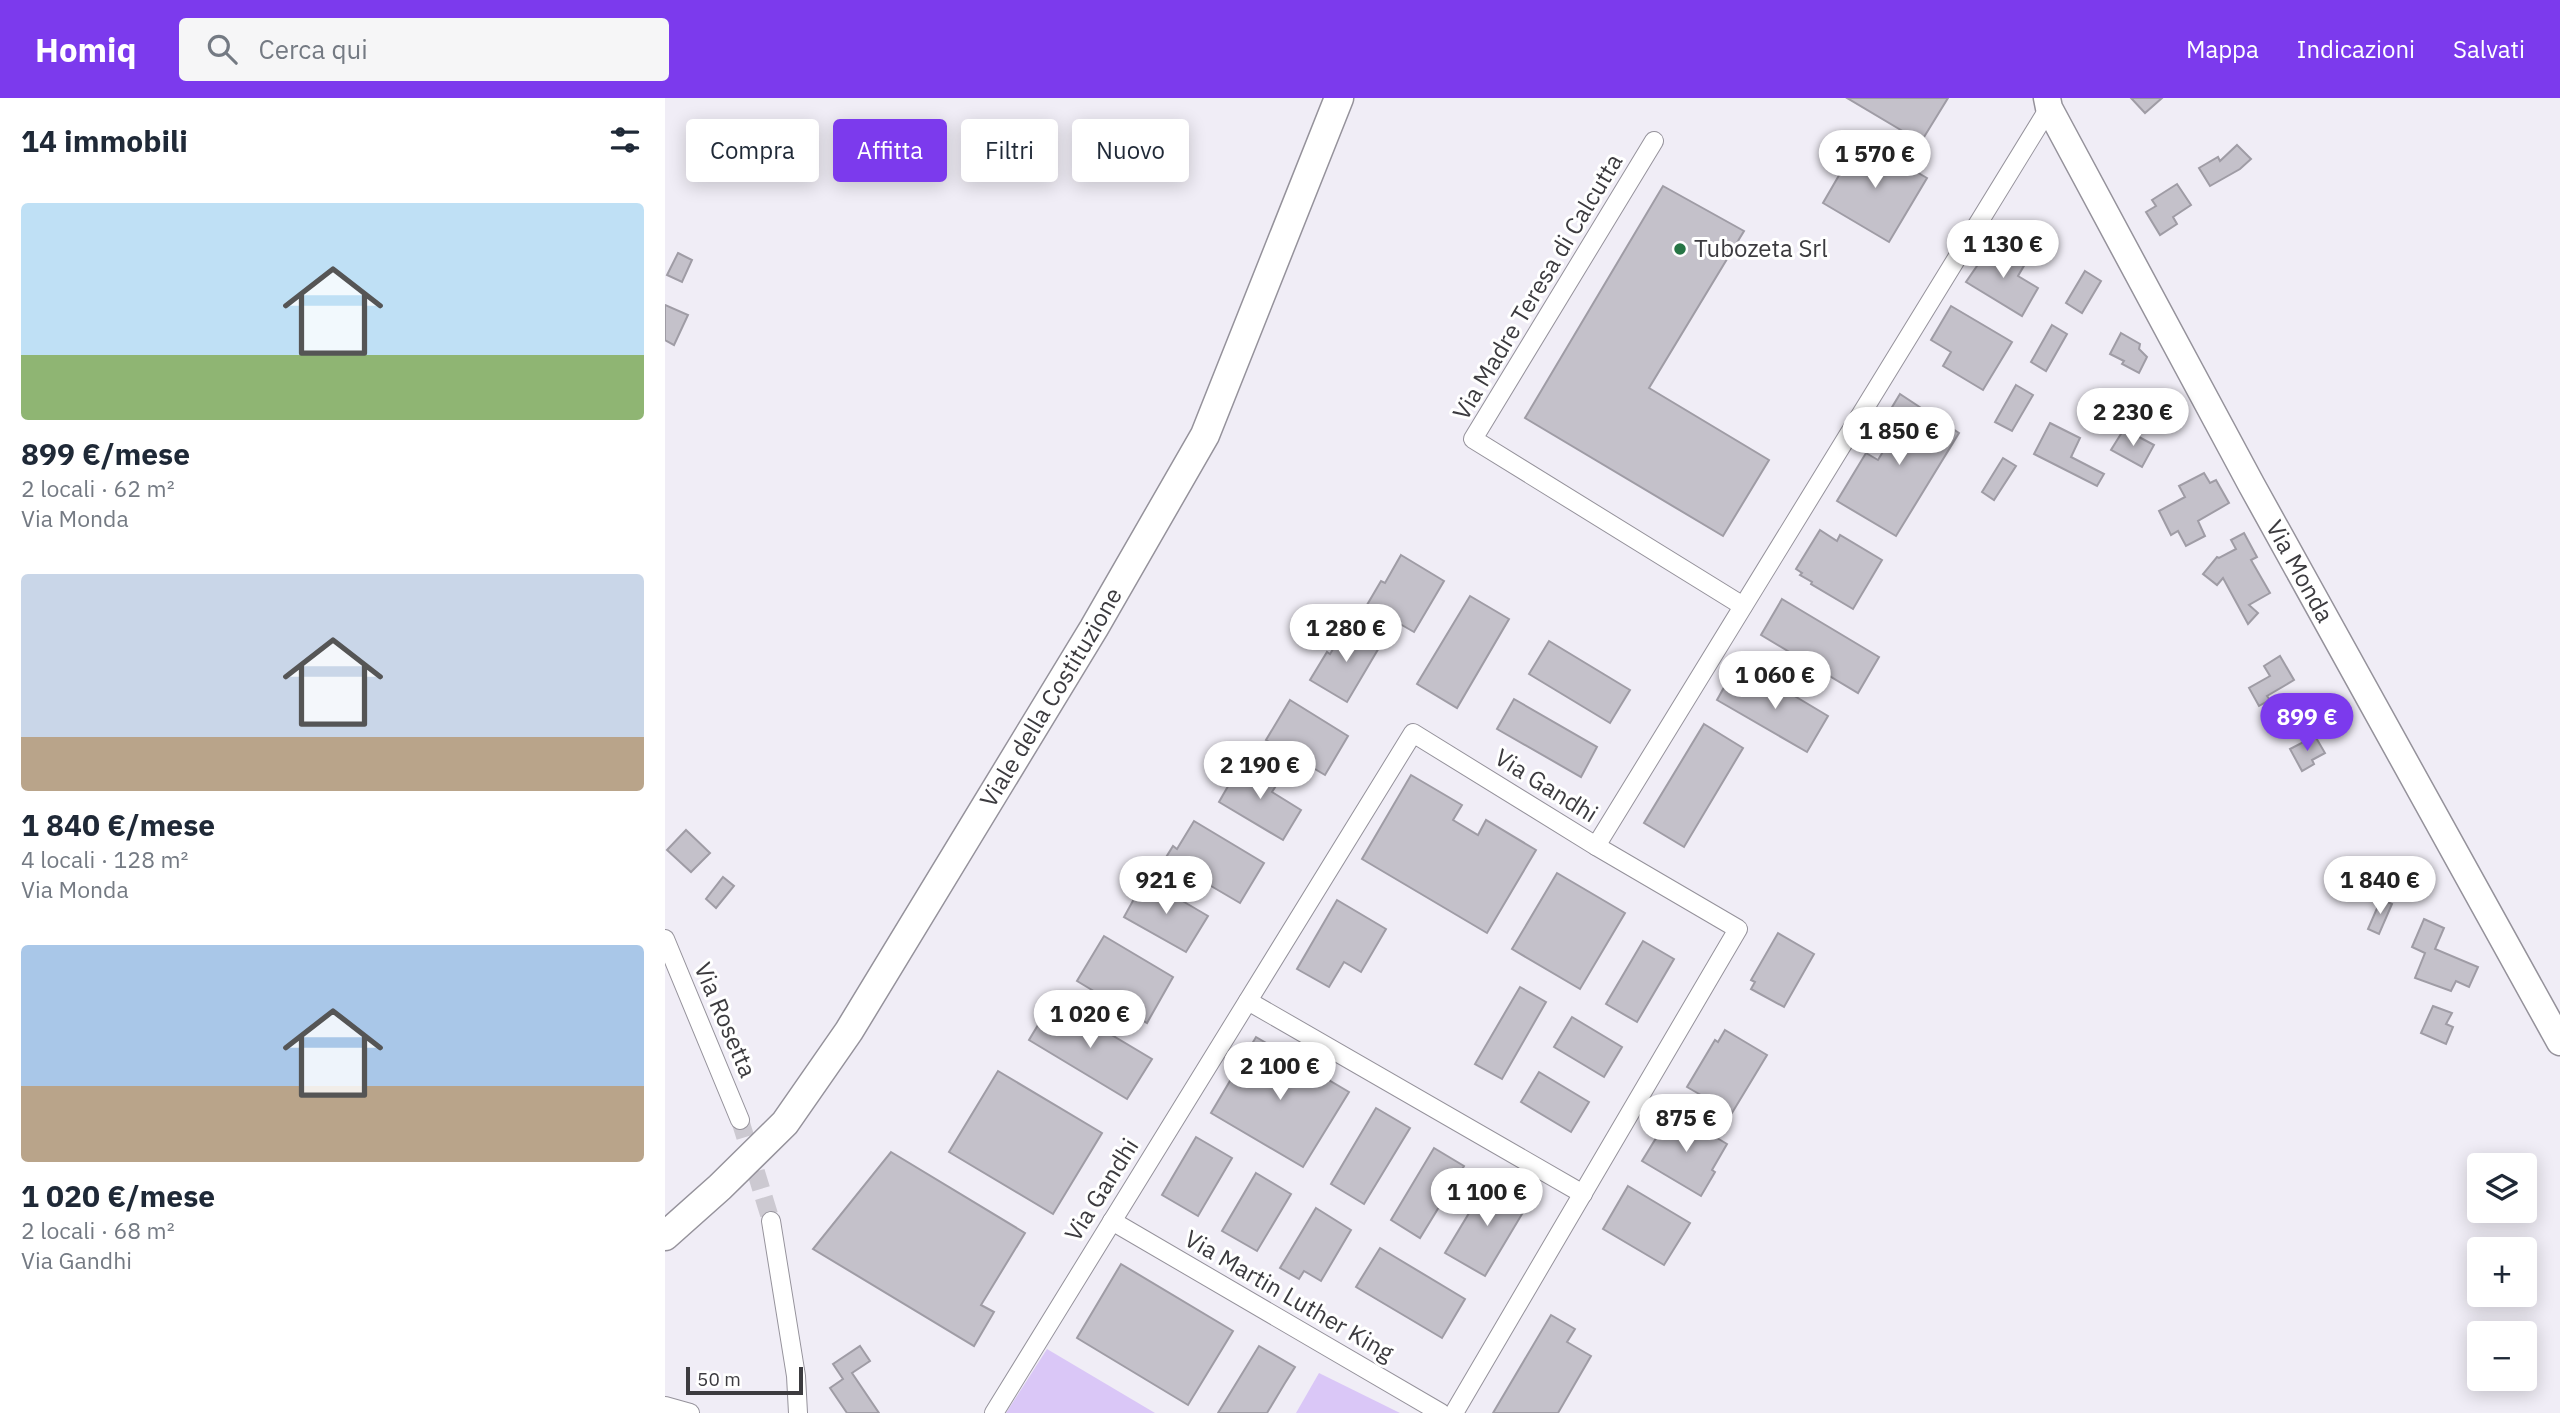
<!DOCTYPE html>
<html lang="it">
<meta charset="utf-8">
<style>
:root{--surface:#fff;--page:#f6f6f7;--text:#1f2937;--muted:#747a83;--accent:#7c3aed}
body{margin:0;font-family:"IBM Plex Sans",sans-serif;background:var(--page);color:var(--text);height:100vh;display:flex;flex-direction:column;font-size:26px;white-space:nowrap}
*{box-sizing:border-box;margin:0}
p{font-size:23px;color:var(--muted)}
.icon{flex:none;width:38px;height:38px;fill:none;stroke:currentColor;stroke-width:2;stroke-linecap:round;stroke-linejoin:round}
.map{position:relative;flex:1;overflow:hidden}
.sheet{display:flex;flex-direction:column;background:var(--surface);width:665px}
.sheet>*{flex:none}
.banner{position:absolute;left:21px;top:21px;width:665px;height:63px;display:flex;gap:14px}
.tools{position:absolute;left:1802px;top:1055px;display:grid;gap:14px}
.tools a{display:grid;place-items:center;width:70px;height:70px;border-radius:7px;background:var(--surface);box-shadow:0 4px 18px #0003;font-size:35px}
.scale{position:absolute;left:21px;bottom:18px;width:117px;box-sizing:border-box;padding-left:7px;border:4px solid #3c3b3f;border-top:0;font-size:19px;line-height:24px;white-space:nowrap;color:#3c3b3f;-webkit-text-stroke:5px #fff;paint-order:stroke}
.price{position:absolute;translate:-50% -60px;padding:0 16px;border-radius:24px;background:#fff;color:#222;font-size:23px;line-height:46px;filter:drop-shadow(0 2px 4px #0008)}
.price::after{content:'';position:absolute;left:50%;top:42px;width:21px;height:16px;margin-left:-10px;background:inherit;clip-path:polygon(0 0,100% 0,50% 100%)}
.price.active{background:var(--accent);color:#fff}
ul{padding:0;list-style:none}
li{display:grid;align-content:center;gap:14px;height:371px;padding:0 21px}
li span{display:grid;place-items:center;height:217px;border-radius:7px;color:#555}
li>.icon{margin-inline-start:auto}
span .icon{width:126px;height:126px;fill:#fffc;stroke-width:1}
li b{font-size:30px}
h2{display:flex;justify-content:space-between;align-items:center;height:84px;padding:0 21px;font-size:30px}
.pill{padding:0 24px;border-radius:7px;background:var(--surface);box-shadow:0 4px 18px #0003;font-size:24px;line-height:63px}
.pill.active{background:var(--accent);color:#fff}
header{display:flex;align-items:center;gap:42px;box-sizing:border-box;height:98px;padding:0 35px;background:var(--accent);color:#fff}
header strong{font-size:33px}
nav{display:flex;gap:38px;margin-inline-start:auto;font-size:24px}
.search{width:490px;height:63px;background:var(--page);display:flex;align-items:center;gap:18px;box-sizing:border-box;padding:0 24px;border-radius:7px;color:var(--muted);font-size:26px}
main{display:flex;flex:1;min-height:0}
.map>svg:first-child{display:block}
</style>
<header>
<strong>Homiq</strong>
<div class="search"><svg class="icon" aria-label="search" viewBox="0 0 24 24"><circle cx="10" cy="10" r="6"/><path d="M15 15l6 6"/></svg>Cerca qui</div>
<nav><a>Mappa</a><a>Indicazioni</a><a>Salvati</a></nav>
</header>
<main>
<section class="sheet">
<h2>14 immobili<svg class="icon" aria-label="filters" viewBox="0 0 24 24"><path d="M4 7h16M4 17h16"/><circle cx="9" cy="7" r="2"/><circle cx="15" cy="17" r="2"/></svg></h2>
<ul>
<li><span style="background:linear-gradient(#bfe0f5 70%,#8fb573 0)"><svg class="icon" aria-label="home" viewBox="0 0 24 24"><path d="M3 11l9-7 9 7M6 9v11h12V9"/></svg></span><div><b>899 €/mese</b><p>2 locali · 62 m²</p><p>Via Monda</p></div></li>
<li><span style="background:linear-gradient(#c9d6e8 75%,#b9a48a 0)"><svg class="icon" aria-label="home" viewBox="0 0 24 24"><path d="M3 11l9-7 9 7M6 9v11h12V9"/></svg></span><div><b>1 840 €/mese</b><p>4 locali · 128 m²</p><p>Via Monda</p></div></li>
<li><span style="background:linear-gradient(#a9c7e8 65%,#b9a48a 0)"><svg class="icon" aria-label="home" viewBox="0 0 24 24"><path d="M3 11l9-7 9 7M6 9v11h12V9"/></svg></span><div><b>1 020 €/mese</b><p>2 locali · 68 m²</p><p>Via Gandhi</p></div></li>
</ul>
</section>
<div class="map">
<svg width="1895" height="1315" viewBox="0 0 1895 1315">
<rect width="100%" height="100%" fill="#f0edf6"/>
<g fill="#dac7f7">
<polygon points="382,1251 490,1315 341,1315"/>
<polygon points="654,1275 735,1315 631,1315"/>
</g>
<g fill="#c4c1ca" stroke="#9f9ca5" stroke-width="2">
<polygon points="1182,0 1283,0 1256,44"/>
<polygon points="1466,0 1497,0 1480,15"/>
<polygon points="1195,41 1262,80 1224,144 1158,105"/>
<polygon points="1572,47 1586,61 1575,71 1545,88 1534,70 1553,59 1555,63"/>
<polygon points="1512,86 1526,107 1508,119 1512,126 1495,137 1481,114 1491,108 1487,102"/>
<polygon points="998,88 1079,133 984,290 1104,362 1058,438 860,320"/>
<polygon points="1325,149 1331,149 1360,166 1353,178 1373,190 1357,218 1301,184"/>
<polygon points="13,155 27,162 17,184 2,177"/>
<polygon points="1420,173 1436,183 1417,215 1401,205"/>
<polygon points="0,207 23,217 9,247 0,242"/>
<polygon points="1286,208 1347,244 1318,292 1278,268 1286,254 1266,242"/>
<polygon points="1387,227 1402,236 1381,273 1366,264"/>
<polygon points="1456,235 1475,246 1474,251 1482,259 1474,275 1457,266 1459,263 1445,256"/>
<polygon points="1351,287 1368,297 1347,333 1330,324"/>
<polygon points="1235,296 1294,335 1231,438 1172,403 1201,355 1213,362 1228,337 1215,329"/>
<polygon points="1385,325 1415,340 1406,359 1439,376 1432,388 1369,356"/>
<polygon points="1459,331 1489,347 1477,369 1446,352"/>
<polygon points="1338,360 1351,368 1329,402 1317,394"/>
<polygon points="1539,375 1545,385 1551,382 1564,405 1533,423 1540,438 1521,448 1513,433 1506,437 1494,413 1520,399 1514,388"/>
<polygon points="1155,432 1172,443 1175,437 1217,462 1188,511 1146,486 1147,484 1135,477 1137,475 1131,471"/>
<polygon points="1579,435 1592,459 1586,462 1605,495 1584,507 1593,515 1583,526 1558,480 1552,487 1538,476 1552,459 1554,460 1571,451 1566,442"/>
<polygon points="736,457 779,483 749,534 702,507 716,483 720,485"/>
<polygon points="805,498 844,521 792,610 752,586"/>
<polygon points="1117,501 1214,559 1193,595 1096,537"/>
<polygon points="682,528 715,548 682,604 645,582 662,554 665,556"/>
<polygon points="884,543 965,592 945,625 864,576"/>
<polygon points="1615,558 1629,582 1602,598 1605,602 1594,608 1584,590 1605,578 1599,568"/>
<polygon points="1067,575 1095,592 1101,581 1163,618 1142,654 1052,602"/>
<polygon points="1663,600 1673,618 1658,627 1648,609"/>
<polygon points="849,601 932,649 916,679 832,631"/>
<polygon points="625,602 683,638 660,677 601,642"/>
<polygon points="1039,626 1078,650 1019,749 979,725"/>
<polygon points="1650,638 1660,655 1647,662 1649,666 1637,673 1625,651"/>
<polygon points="578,662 614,683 607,694 636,712 618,742 554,704"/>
<polygon points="746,677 797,707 788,722 813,737 821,722 871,752 822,835 697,761"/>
<polygon points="529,723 599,765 575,805 500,761 508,748 512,751"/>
<polygon points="21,732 45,755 26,774 2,752"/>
<polygon points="1736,763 1754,776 1743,791 1725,779"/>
<polygon points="892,775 960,815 915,891 847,851"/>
<polygon points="58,779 69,788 51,810 41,801"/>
<polygon points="480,781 543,818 521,854 459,819"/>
<polygon points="1716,801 1727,806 1714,836 1703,831"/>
<polygon points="672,802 721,831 696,874 679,864 664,889 632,871"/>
<polygon points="1759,821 1779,830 1770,851 1813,869 1804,889 1791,883 1786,893 1750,880 1760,855 1747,849"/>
<polygon points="1113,835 1149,856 1119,909 1086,891 1090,884 1086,882"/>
<polygon points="439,838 508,879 482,925 412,883"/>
<polygon points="978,843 1009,861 972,924 941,906"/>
<polygon points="855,889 881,904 837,981 810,966"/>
<polygon points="388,902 487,961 462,1001 364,942"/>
<polygon points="1768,908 1787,915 1781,926 1788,929 1781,946 1756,935"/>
<polygon points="907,919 957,949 939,979 889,949"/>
<polygon points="1060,932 1102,957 1067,1015 1022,989 1050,942 1053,944"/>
<polygon points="591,939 684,994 638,1069 546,1015"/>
<polygon points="333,973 437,1035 388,1116 284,1054"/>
<polygon points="874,974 924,1004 906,1034 856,1004"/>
<polygon points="711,1010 745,1030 699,1106 666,1086"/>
<polygon points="1019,1020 1062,1046 1047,1072 1050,1074 1036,1098 977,1063 1001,1024"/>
<polygon points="531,1039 567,1060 533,1118 497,1097"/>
<polygon points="769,1050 799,1068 755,1140 726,1122"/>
<polygon points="226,1054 360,1135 316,1207 329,1214 309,1248 148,1151"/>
<polygon points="591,1075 626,1096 592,1153 557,1133"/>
<polygon points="824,1082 863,1106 820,1178 780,1155"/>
<polygon points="963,1088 1025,1125 999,1167 938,1131"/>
<polygon points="651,1110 686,1132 656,1183 639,1173 634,1181 615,1170"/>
<polygon points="715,1150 800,1201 777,1240 691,1189"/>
<polygon points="456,1166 568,1233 523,1307 412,1240"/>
<polygon points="886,1217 910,1231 902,1244 926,1258 893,1315 828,1315"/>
<polygon points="195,1248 205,1263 187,1275 214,1315 182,1315 165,1290 178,1281 168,1266"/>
<polygon points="594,1248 630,1269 620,1285 602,1315 553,1315"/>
</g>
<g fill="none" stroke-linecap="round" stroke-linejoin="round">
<polyline stroke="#ccc9d1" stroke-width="18" stroke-dasharray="18 9" stroke-linecap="butt" points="75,1022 106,1123"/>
<g stroke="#95929b" stroke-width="20">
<g id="street">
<polyline points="989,43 808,341 1078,508"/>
<polyline points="0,841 75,1022"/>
<polyline points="583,903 918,1096"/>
<polyline points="106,1123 131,1278 133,1315"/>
<polyline points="447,1123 776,1315"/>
<polyline points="0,1308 25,1315"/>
<polyline points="329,1315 748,635 931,748 1384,10"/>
<polyline points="789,1315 1073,831 931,748"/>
</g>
</g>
<g stroke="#95929b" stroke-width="29">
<g id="secondary">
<path id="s1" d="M1382,0L1384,10L1586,386L1895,944"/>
</g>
</g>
<g stroke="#95929b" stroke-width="31">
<g id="primary">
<path id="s2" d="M0,1138L55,1089L120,1025L184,933L429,530L540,337L674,0"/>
</g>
</g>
<use href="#street" stroke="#fff" stroke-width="18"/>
<use href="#secondary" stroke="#fff" stroke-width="26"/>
<use href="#primary" stroke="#fff" stroke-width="28"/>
</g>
<circle fill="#267545" stroke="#fff" stroke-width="2.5" cx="1015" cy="151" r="7"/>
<g text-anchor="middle" stroke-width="6" stroke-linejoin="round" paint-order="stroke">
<g font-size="24" fill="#3c3b3f" stroke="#fff" text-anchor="start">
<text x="1029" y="159">Tubozeta Srl</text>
</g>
<g font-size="24" fill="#3c3b3f" stroke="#fff">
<text transform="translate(873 189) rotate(-59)" y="8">Via Madre Teresa di Calcutta</text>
<text dy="8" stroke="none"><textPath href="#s1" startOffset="537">Via Monda</textPath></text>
<text dy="8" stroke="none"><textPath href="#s2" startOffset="667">Viale della Costituzione</textPath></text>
<text transform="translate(881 688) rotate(32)" y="8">Via Gandhi</text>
<text transform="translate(60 922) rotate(67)" y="8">Via Rosetta</text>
<text transform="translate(437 1092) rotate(-58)" y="8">Via Gandhi</text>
<text transform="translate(624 1198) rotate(30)" y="8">Via Martin Luther King</text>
</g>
</g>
</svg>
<div class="tools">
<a><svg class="icon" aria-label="layers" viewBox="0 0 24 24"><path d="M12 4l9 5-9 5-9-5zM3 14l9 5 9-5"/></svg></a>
<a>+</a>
<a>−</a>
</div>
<div class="scale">50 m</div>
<b class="price" style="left:1210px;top:92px">1 570 €</b>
<b class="price" style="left:1338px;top:182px">1 130 €</b>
<b class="price" style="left:1468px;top:350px">2 230 €</b>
<b class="price" style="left:1234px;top:369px">1 850 €</b>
<b class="price" style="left:681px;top:566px">1 280 €</b>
<b class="price" style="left:1110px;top:613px">1 060 €</b>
<b class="price active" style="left:1642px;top:655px">899 €</b>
<b class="price" style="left:595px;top:703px">2 190 €</b>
<b class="price" style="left:501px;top:818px">921 €</b>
<b class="price" style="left:1715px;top:818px">1 840 €</b>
<b class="price" style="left:425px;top:952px">1 020 €</b>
<b class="price" style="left:615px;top:1004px">2 100 €</b>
<b class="price" style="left:1021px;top:1056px">875 €</b>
<b class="price" style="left:822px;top:1130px">1 100 €</b>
<div class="banner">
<a class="pill">Compra</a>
<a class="pill active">Affitta</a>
<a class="pill">Filtri</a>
<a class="pill">Nuovo</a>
</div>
</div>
</main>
